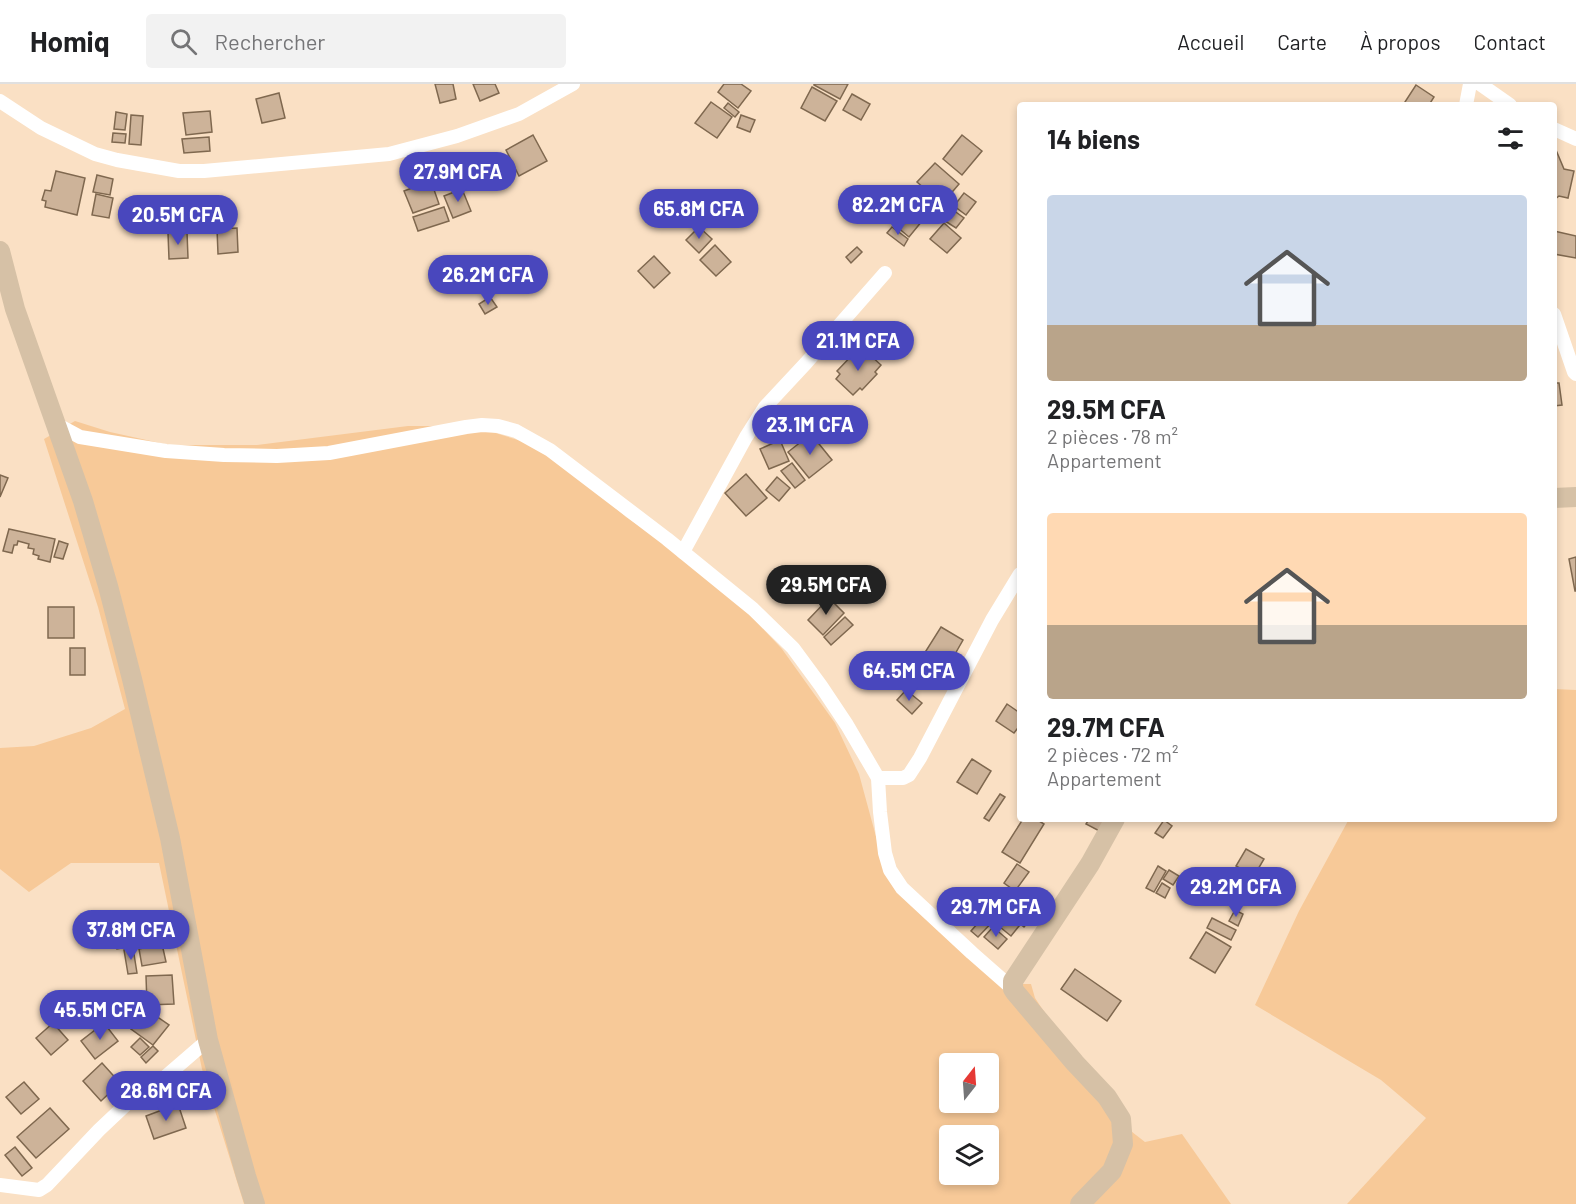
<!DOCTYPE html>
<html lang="fr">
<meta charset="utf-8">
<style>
:root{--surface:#fff;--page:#f2f2f2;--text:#202124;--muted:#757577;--line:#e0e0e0;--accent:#4947bd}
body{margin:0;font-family:Barlow,sans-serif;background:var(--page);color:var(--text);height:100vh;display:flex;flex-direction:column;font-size:22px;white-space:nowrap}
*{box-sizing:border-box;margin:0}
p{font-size:20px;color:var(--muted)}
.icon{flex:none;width:33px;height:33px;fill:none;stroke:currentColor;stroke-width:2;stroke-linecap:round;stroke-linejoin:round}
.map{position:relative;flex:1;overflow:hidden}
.panel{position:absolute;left:1017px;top:18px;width:540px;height:720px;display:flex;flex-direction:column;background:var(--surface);border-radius:6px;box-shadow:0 3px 9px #0003}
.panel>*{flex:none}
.needle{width:39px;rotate:17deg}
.fabs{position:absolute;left:939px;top:969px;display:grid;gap:12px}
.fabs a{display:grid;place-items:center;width:60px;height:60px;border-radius:6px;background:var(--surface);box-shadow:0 3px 9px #0003;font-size:30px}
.price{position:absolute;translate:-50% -51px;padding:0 14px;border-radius:21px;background:var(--accent);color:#fff;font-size:20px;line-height:39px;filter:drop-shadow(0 2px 3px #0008)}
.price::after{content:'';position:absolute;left:50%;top:36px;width:18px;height:14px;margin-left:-9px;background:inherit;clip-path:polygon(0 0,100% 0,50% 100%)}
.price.selected{background:#222;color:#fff}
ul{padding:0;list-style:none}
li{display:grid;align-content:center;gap:12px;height:318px;padding:0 30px}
li span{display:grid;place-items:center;height:186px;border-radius:6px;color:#555}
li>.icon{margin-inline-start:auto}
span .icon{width:108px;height:108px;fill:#fffc;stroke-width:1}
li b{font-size:26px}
h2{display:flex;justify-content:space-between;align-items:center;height:72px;padding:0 30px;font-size:26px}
header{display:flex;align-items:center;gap:36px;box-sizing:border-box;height:84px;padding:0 30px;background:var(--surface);border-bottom:2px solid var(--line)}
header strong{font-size:28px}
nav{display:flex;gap:33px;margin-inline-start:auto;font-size:21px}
.search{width:420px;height:54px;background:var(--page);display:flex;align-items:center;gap:15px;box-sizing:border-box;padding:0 21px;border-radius:6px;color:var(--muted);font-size:22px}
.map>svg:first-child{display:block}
</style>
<header>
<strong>Homiq</strong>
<div class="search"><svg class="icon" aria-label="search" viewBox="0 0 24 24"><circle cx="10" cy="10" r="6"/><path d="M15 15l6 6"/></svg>Rechercher</div>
<nav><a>Accueil</a><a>Carte</a><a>À propos</a><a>Contact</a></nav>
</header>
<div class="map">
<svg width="1576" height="1120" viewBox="0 0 1576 1120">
<rect width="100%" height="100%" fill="#fae0c4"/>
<g fill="#f7c998" fill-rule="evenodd">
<path d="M75,337L110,348L169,361H257L408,342H473L547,365L626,433L660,456L707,494L748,529L782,565L835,639L859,690L881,771L905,798L937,831L1017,900H1031L1035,914L1043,926L1127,1044L1145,1058L1182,1050L1231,1120H244L202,985L159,779H71L29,808L0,785V664L34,662L91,644L125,625L98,523L44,355ZM950,980H988V1018H950ZM950,1052H988V1090H950Z"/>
<polygon points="1554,605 1576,606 1576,1120 1347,1120 1426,1034 1381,996 1255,921 1299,827 1349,735 1554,735"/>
</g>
<g fill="#cdb399" stroke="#7f684f" stroke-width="1.5">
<polygon points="435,0 453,0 456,15 440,19"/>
<polygon points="473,0 495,0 499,9 480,17"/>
<polygon points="724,0 741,0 751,7 738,24 718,8"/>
<polygon points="814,0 848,0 840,15 814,1"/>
<polygon points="1416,1 1434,13 1429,21 1403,21"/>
<polygon points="812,3 837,17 825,37 801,24"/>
<polygon points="279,9 285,34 262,39 256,15"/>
<polygon points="852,10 870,20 861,36 843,26"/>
<polygon points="711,18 732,33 717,54 695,39"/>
<polygon points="728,19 739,28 735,33 724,24"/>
<polygon points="210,27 212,48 186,51 183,29"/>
<polygon points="116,28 127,30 125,46 114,45"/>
<polygon points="131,31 143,32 141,61 129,60"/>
<polygon points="741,31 755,36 750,48 737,43"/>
<polygon points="113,49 126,50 125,59 112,58"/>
<polygon points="533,51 547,77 519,92 506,66"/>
<polygon points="962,51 982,67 962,91 943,75"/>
<polygon points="209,53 210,67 184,69 182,55"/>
<polygon points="1554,65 1556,66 1564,85 1574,87 1568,114 1559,112 1554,116"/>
<polygon points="935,79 959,100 942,120 917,98"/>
<polygon points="56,87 85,94 77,131 45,123 46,117 42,116 45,106 51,107"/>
<polygon points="97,91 113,95 110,111 93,108"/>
<polygon points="431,97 439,120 413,129 404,107"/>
<polygon points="462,105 471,127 453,134 444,112"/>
<polygon points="964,109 976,118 966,131 954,122"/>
<polygon points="96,110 113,114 109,134 92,131"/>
<polygon points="903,121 922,137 909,153 890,137"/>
<polygon points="444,123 449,137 418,147 413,133"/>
<polygon points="953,126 964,134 956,144 945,137"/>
<polygon points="944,139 961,154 947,169 930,155"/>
<polygon points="699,143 712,155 699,169 686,156"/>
<polygon points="892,143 908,155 904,162 887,149"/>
<polygon points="237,144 238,168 218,170 217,145"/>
<polygon points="1554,147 1576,152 1576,174 1554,170"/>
<polygon points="187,148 188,174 169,175 168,149"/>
<polygon points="715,161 731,178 716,192 700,176"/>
<polygon points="857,163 862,168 851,179 846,173"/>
<polygon points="654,172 670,189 654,204 638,187"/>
<polygon points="490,213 497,223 485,230 479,220"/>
<polygon points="858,265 867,274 870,271 881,281 875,288 877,290 862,306 860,304 853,311 836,295 840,290 837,287"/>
<polygon points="1554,299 1559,299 1562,321 1554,322"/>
<polygon points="811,350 832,376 809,394 788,368"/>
<polygon points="780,356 789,377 769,385 760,365"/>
<polygon points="792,379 805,396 795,404 781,387"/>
<polygon points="746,390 767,414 746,432 725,409"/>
<polygon points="0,391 8,394 0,413"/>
<polygon points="777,393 790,404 779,417 766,406"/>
<polygon points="9,445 55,455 50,478 38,475 39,472 33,470 34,465 28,464 29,460 18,457 17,461 14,461 12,469 3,467"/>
<polygon points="59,457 68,460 63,475 54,473"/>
<polygon points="1576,473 1576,507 1575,507 1569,475"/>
<polygon points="829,514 844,529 823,551 808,536"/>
<rect x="48" y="523" width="26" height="31"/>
<polygon points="845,533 853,541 831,561 824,553"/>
<polygon points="941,543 963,556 947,584 924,570"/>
<rect x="70" y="564" width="15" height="27"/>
<polygon points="906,606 922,619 912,630 897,616"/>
<polygon points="1007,620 1020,629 1020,641 1014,649 996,637"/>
<polygon points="972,675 991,687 977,710 957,698"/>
<polygon points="1000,710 1005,713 989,737 984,734"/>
<polygon points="1023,735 1036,735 1044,740 1020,779 1002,768"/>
<polygon points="1089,735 1116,735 1107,751 1086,740"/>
<polygon points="1164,736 1172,742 1163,754 1155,749"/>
<polygon points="1246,765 1264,775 1254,792 1236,782"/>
<polygon points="1017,780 1029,788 1015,807 1004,799"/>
<polygon points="1158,782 1166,787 1154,808 1146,804"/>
<polygon points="1169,786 1179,792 1173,801 1163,795"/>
<polygon points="1162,799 1170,804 1165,814 1156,809"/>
<polygon points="1024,805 1043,820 1024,843 1005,827"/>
<polygon points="992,823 1000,830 978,853 971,847"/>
<polygon points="1235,826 1243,830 1238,842 1229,837"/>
<polygon points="1003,829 1019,842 1011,852 995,839"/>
<polygon points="1212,834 1236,846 1231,856 1207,844"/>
<polygon points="993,843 1007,855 998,865 984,853"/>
<polygon points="166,846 168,857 139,862 137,851"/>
<polygon points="1206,848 1231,863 1215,889 1190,874"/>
<polygon points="133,853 135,862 117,865 116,855"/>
<polygon points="162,860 166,878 142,882 139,865"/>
<polygon points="133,864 137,889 128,890 124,866"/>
<polygon points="1075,885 1121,917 1107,937 1061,905"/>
<polygon points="172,891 174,920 147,921 146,892"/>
<polygon points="146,925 169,941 153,961 131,945"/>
<polygon points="53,939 68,956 51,971 36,954"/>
<polygon points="104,939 118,957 95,975 81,957"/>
<polygon points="140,954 149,963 140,971 131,963"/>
<polygon points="153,962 158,967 146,979 141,973"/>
<polygon points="102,979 120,999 101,1017 83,997"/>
<polygon points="24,998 39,1015 21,1030 6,1013"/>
<polygon points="178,1020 186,1044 154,1055 146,1032"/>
<polygon points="50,1024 69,1045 36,1074 17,1053"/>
<polygon points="15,1063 32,1084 22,1092 5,1071"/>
</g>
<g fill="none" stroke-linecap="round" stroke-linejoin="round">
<g stroke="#fff" stroke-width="14">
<polyline points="1480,0 1510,21"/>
<polyline points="0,17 41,44 95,70 117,76 179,87 204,87 389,70 457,52 519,30 573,0"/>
<polyline points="1466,21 1470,0"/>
<polyline points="1554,45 1576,55"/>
<polyline points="1554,230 1574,288 1576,290"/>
<polyline points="54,339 80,353 166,367 224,371 277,372 329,369 466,343 482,341 498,342 516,347 550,366 667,455 753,525 793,564 821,602 847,641 878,694 880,728 885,769 890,786 902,804 972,869 1013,905"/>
<polyline points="683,468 746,353 765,323 806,279 885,189"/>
<polyline points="878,694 903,694 909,691 920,674 992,536 1020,490"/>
<polyline points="0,1101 39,1106 47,1101 99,1046 134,1013 164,994 208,956"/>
</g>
<g stroke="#d6c1a6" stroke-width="20">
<polyline points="0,167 15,225 83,417 108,502 132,595 170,754 208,956 246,1092 255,1120"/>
<polyline points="1554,414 1576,413"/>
<polyline points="1080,1120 1112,1087 1123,1060 1121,1035 1107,1013 1075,979 1015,908 1013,905 1013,897 1090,780 1115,735"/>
</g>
</g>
</svg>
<div class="fabs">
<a><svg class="needle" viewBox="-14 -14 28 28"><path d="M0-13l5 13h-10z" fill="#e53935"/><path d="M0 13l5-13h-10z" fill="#757577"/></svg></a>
<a><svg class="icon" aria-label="layers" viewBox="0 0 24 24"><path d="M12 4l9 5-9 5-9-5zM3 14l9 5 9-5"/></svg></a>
</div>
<b class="price" style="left:458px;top:119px">27.9M CFA</b>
<b class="price" style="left:898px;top:152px">82.2M CFA</b>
<b class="price" style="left:699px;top:156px">65.8M CFA</b>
<b class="price" style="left:178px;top:162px">20.5M CFA</b>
<b class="price" style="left:488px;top:222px">26.2M CFA</b>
<b class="price" style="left:858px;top:288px">21.1M CFA</b>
<b class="price" style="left:810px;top:372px">23.1M CFA</b>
<b class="price selected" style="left:826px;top:532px">29.5M CFA</b>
<b class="price" style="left:909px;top:618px">64.5M CFA</b>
<b class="price" style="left:1236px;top:834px">29.2M CFA</b>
<b class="price" style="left:996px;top:854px">29.7M CFA</b>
<b class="price" style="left:131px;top:877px">37.8M CFA</b>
<b class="price" style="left:100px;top:957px">45.5M CFA</b>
<b class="price" style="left:166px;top:1038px">28.6M CFA</b>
<section class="panel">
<h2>14 biens<svg class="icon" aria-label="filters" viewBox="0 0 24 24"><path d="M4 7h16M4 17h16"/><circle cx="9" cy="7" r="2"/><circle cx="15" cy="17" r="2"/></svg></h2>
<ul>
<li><span style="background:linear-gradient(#c9d6e8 70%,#b9a48a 0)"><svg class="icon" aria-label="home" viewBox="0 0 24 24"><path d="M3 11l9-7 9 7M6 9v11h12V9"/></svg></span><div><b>29.5M CFA</b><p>2 pièces · 78 m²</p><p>Appartement</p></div></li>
<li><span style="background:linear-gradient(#ffd9b3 60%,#b9a48a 0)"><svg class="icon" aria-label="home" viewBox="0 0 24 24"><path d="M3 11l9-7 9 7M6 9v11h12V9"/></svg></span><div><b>29.7M CFA</b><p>2 pièces · 72 m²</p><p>Appartement</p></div></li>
</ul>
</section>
</div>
